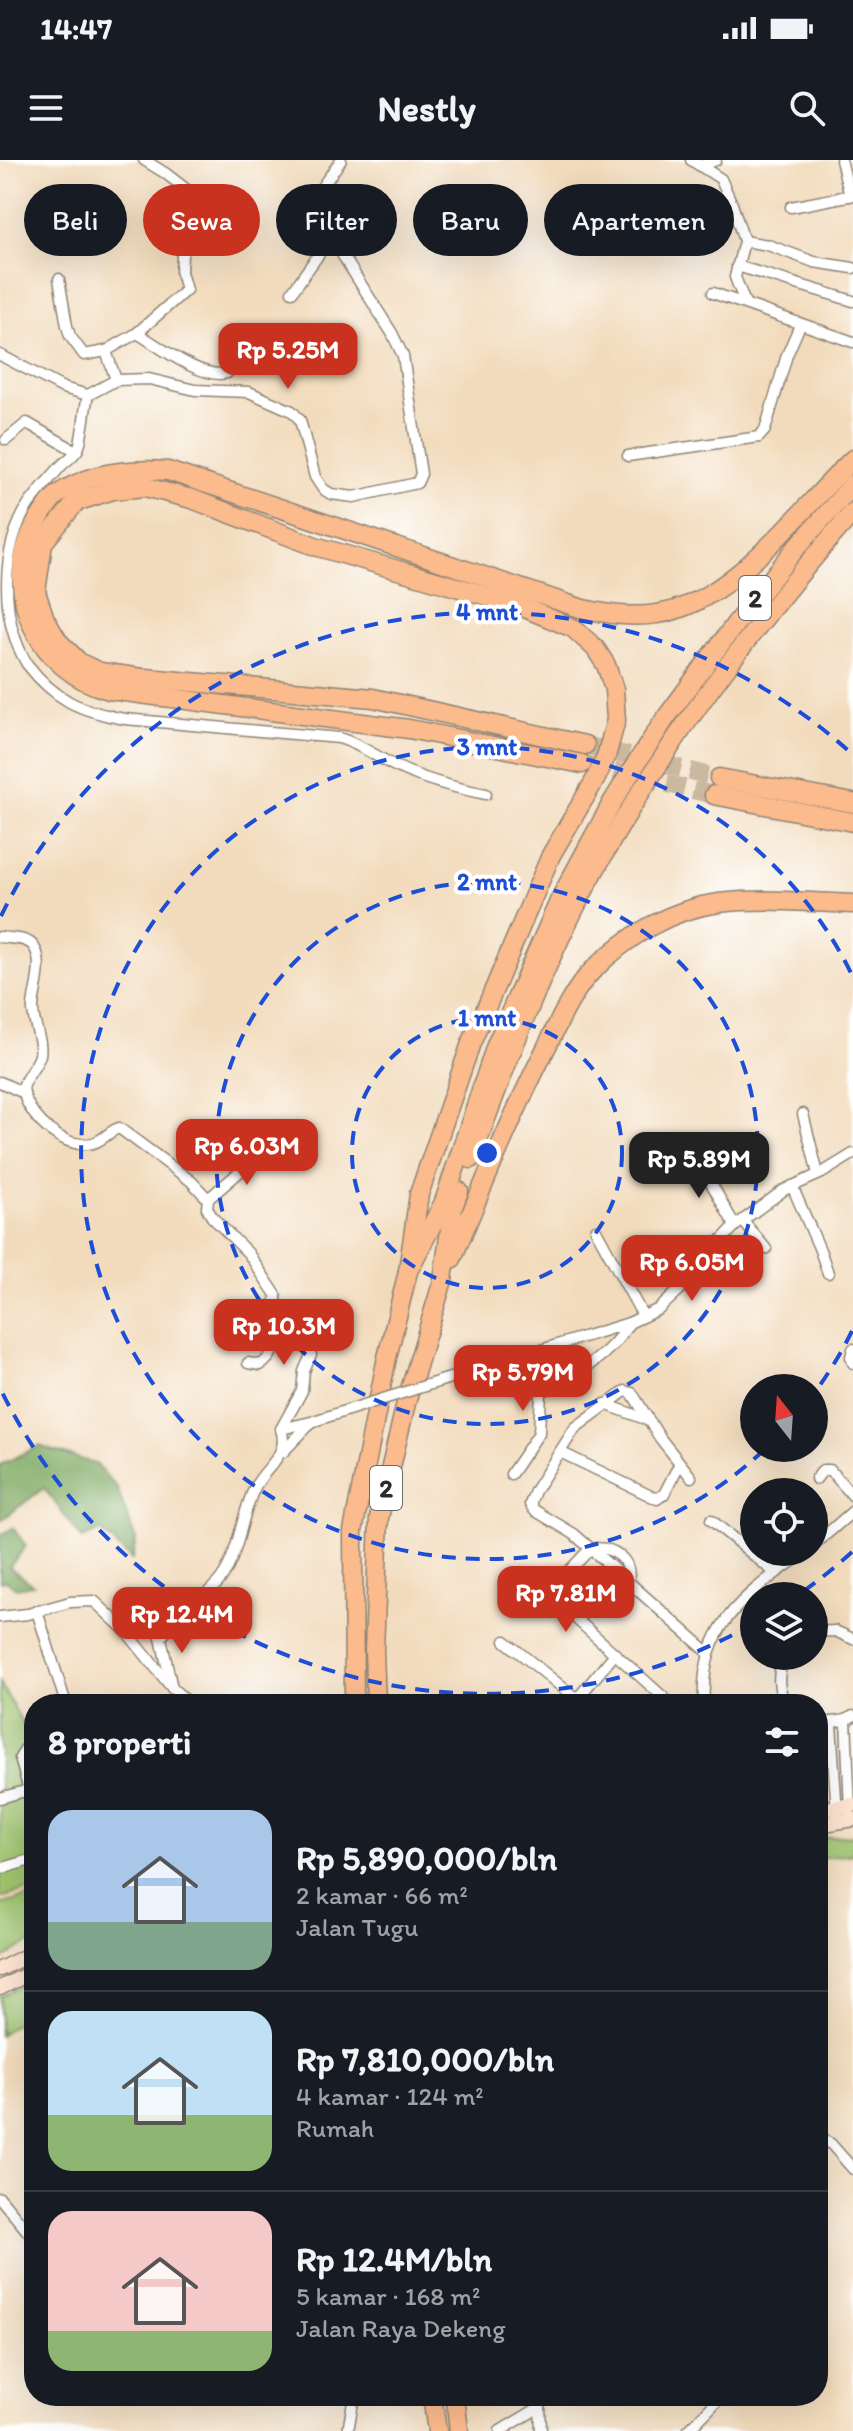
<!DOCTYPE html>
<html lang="id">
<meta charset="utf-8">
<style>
:root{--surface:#171b24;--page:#20242c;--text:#f1f3f6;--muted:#9ea1a6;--line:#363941;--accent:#c8321e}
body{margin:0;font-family:Itim,sans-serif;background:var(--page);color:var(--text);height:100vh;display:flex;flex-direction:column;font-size:30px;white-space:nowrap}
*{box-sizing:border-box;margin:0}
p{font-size:26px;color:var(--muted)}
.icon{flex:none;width:44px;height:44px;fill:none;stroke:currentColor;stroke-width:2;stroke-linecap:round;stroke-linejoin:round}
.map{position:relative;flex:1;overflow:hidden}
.drawer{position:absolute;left:24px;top:1534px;width:804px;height:712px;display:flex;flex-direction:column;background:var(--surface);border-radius:32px;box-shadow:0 8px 32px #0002}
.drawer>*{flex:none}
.hud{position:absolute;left:24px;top:24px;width:806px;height:72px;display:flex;gap:16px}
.needle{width:52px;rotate:343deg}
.buttons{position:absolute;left:740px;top:1214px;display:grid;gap:16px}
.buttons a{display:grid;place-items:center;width:88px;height:88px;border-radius:50%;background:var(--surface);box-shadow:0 8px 32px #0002;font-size:40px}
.price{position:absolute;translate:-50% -68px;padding:0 18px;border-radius:16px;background:var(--accent);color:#fff;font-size:26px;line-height:52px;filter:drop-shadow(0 2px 4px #0008)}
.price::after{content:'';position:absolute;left:50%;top:48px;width:24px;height:18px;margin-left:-12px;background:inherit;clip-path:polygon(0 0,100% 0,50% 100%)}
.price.active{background:#222;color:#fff}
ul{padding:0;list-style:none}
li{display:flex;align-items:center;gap:24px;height:200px;padding:0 24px}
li+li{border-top:2px solid var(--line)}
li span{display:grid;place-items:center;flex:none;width:224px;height:160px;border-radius:24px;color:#555}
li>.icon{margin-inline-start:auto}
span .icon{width:96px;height:96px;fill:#fffc;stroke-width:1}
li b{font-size:34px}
h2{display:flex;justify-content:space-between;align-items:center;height:96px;padding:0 24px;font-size:34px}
.tag{padding:0 28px;border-radius:36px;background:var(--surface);box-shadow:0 8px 32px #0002;font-size:28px;line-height:72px}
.tag.active{background:var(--accent);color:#fff}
.status{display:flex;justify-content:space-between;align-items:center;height:56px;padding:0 40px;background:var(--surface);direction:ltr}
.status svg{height:22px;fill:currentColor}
header{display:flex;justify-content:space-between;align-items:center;height:104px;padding:0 24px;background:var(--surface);font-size:36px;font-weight:700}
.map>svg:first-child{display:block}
</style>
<div class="status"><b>14:47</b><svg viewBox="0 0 49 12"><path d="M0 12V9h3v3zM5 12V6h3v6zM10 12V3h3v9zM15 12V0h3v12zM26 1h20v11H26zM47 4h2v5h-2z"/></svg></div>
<header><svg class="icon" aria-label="menu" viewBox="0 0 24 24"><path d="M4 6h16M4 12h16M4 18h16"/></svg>Nestly<svg class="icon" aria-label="search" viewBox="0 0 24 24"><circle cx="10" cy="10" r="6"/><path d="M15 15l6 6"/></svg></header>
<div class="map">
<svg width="853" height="2271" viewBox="0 0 853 2271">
<rect width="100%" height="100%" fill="#fff"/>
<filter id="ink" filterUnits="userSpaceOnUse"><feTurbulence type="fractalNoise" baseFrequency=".0125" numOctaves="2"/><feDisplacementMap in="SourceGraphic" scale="16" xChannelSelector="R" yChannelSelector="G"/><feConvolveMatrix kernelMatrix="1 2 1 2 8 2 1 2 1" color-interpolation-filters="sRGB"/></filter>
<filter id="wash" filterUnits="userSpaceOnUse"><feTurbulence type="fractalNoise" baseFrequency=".006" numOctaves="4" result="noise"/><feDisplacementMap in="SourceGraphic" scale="32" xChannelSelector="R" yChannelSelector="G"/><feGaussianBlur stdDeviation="1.8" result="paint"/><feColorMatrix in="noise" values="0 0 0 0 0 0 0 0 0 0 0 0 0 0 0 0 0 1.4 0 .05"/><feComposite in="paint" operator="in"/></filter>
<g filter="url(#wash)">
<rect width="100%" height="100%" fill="#f2dbbc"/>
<g fill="#9ec36d" stroke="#64774c" stroke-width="2">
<polygon points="0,1523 25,1568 34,1566 34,1729 0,1738"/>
<polygon points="853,1675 853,1694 818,1698 818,1678"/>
<polygon points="34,1735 34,1780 0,1801 0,1745"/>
<polygon points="34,1819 34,1850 0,1875 0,1836"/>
</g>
<g fill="#7ea960" stroke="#546a46" stroke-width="2">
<polygon points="39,1286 96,1304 117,1328 136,1380 132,1400 101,1371 82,1379 44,1328 0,1361 0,1305"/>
<polygon points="13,1368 26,1386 9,1407 33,1425 16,1428 6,1420 0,1422 0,1375"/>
</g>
</g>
<g filter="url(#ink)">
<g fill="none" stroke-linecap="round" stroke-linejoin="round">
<g stroke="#cab89f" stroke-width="18" stroke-dasharray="18 9" stroke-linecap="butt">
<polyline points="585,585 719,618"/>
<polyline points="588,605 714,635"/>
</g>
<g stroke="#8e8374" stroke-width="13">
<g id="street">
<polyline points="691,0 721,19 732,44 744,81 735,117 745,143"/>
<polyline points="841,0 850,36"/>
<polyline points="700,6 716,0"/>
<polyline points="791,47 853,35"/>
<polyline points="744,81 768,85 814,102 853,108"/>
<polyline points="737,106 853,141"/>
<polyline points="59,119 67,166 70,176 84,195 106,191"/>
<polyline points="292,132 331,77"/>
<polyline points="713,133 853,182"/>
<path d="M137,173C159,186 202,220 227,213L234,204"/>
<polyline points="0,195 63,228 88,235 116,220 106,191 137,173 186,130 181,112 182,95 200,40 165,13 144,0"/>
<polyline points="116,220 149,219 195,230 249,232 292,251 300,260 315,317 323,329 331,334 354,337 417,323 421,314 403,196 392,173 331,77 312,41 341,0"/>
<path d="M88,235C85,246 82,283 78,289C74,296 66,301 61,306C50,318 39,331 29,344C0,389 0,459 27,504C55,540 80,551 125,559L339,578C360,584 375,596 395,606C424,620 455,628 486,634"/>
<polyline points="6,280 27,263 76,291"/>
<polyline points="628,296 759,277 765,270 787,195 800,165"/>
<path d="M0,777C10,779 28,777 34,787C45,803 34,830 33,847C32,863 43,879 40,895C37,908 20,920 24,934C31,960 65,990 93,983C104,980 109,971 119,968L191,1021L208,1039L207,1048L212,1057L248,1093L276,1135L277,1168L281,1173L303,1180L311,1195L304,1211L302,1231L281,1269C290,1295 266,1306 255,1327C241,1355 240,1389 223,1416C206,1440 177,1454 161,1478L172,1528"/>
<polyline points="0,922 24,933"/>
<polyline points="803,954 818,1014"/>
<polyline points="696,996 735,1066"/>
<polyline points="792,1026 820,1090 828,1113"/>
<polyline points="208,1039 265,990"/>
<polyline points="743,1061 766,1089"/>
<polyline points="596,1070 643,1156"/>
<polyline points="250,1152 278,1147"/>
<polyline points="853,1189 851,1197 853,1203"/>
<path d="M248,1203L260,1205C274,1197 277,1181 275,1166"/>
<polyline points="488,1206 541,1232 539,1273 511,1314"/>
<polyline points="482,1208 629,1163 659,1149 689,1121 712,1090 735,1066 784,1030 822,1013 853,994"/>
<path d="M541,1232C576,1214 609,1198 629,1163"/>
<polyline points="605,1244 648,1260"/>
<polyline points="281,1269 311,1262 345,1251"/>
<polyline points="283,1292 310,1264"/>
<polyline points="560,1292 657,1339 664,1334 679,1305"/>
<polyline points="691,1317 660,1278 632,1233 625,1231 575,1268 535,1331 530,1344 534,1350 574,1374 709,1493"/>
<polyline points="816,1319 823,1310 830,1310 853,1336"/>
<polyline points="711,1360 774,1412"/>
<polyline points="814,1385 853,1351"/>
<path d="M628,1422C633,1399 612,1385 590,1389L554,1427L551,1434L555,1440L671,1544"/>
<polyline points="37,1451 66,1544"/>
<polyline points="0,1457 28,1454 70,1442 94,1441 126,1471 172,1528 190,1544"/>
<polyline points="814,1472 835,1471 853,1479"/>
<polyline points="505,1481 583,1544"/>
<path d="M784,1496C778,1513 776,1529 787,1544"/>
<polyline points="577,1539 614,1495"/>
<path d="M704,1544C699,1464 747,1434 805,1392"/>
<polyline points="846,1560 850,1650"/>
<polyline points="818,1564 846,1560 853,1556"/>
<polyline points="831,1564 837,1654"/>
<polyline points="29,1630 20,1598 25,1589 34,1586"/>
<polyline points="0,1638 32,1629"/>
<polyline points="0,1709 34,1699"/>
<polyline points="818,1978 831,1984 853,2009"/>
<polyline points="0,2038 34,2079"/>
<polyline points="540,2247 541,2271"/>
<polyline points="348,2271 354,2236"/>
<polyline points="500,2271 540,2247 540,2236"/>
<polyline points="688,2271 717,2241"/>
</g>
</g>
<g stroke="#8e8374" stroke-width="17">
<g id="secondary">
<polyline points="818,1650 853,1645"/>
<polyline points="818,1665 853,1659"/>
<polyline points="0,1809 34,1792"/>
<polyline points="0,1828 34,1811"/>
</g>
</g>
<g stroke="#8e8374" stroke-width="21">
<g id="highway">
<path d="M582,604L409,569L109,530C38,512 0,431 35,365C42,355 48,342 57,335C89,312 129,308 168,311L583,449C608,454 632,458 657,454C732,444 800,349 853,299"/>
<polyline points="719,618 853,643"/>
<polyline points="714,635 853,662"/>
<path d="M471,999C507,901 544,802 595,710C666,580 755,463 853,352"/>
<path d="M452,1099C482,1028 511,957 546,888C559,862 572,831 593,810C627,776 671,749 719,743C763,738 809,742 853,744"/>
<polyline points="408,1111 419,1034 470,886 551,695 595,620 606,597 616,560 614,529 606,505 595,488 573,468 515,444 315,386 192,339 145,327 113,330 76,342 43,383 36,432 45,459 58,481 80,503 100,512 135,517 373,538 585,585"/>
<polyline points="354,1544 353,1371 386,1202 408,1111 444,1042 496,885 560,739 613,641 637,602 665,559 736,463 797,387 853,324"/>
<polyline points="376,1544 374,1491 379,1358 406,1243 443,1120 453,1047 459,1031"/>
<polyline points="432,2236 437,2271"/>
<polyline points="455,2236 459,2271"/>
</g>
</g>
<use href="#street" stroke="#fff" stroke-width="10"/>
<use href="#secondary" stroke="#fde4d1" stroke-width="14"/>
<use href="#highway" stroke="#fbbb8d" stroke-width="18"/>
<g stroke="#8e8374" stroke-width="13" stroke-linecap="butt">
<polyline id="street-bridge" points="345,1251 482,1208"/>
</g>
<use href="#street-bridge" stroke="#fff" stroke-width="10"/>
</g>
</g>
<g fill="none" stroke="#1d4ed8" stroke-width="4" stroke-dasharray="14 10">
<circle cx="487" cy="993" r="135"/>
<circle cx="487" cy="993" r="271"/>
<path d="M852 1171A406 406 0 0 1 815 1232M764 1290A406 406 0 1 1 852 815"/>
<path d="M852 1392A541 541 0 0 1 801 1433M753 1464A541 541 0 0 1 1 1230M1 756A541 541 0 0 1 852 594"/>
</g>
<g text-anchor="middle" stroke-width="8" stroke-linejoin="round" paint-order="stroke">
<g fill="#fff" stroke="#6b6b6b" stroke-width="2">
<rect x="739" y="416" width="32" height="44" rx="6"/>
<rect x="370" y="1306" width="32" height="44" rx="6"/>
</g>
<g font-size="26" font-weight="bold" fill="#2b2b2b">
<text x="755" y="447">2</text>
<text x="386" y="1337">2</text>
</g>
</g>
<circle cx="487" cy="993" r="12" fill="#1d4ed8" stroke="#fff" stroke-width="4"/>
<g font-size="24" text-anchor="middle" font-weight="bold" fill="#1d4ed8" stroke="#fff" stroke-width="8" stroke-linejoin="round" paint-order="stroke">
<text x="487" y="460">4 mnt</text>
<text x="487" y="595">3 mnt</text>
<text x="487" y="730">2 mnt</text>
<text x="487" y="866">1 mnt</text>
</g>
</svg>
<div class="buttons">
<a><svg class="needle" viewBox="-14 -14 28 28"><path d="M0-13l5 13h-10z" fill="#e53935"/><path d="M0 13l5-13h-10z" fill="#9ea1a6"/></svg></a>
<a><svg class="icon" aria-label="locate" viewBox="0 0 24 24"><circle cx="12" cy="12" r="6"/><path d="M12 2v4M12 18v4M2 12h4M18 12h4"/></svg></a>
<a><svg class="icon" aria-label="layers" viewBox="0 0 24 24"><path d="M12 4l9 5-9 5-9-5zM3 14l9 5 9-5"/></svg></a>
</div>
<b class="price" style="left:288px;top:231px">Rp 5.25M</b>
<b class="price" style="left:247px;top:1027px">Rp 6.03M</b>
<b class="price active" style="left:699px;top:1040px">Rp 5.89M</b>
<b class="price" style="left:692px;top:1143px">Rp 6.05M</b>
<b class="price" style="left:284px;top:1207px">Rp 10.3M</b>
<b class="price" style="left:523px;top:1253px">Rp 5.79M</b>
<b class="price" style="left:566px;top:1474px">Rp 7.81M</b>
<b class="price" style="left:182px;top:1495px">Rp 12.4M</b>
<div class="hud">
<a class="tag">Beli</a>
<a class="tag active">Sewa</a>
<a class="tag">Filter</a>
<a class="tag">Baru</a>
<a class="tag">Apartemen</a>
</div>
<section class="drawer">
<h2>8 properti<svg class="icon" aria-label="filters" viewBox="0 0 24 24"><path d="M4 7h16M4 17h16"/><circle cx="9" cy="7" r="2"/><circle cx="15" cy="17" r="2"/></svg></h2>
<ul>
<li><span style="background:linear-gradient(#a9c7e8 70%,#7fa58c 0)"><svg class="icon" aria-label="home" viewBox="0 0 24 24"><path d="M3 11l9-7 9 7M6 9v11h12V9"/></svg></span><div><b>Rp 5,890,000/bln</b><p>2 kamar · 66 m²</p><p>Jalan Tugu</p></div></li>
<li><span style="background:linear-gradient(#bfe0f5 65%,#8fb573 0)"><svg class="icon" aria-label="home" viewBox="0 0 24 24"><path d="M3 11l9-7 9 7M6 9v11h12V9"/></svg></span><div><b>Rp 7,810,000/bln</b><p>4 kamar · 124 m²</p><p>Rumah</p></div></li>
<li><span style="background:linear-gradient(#f6c9c9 75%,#8fb573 0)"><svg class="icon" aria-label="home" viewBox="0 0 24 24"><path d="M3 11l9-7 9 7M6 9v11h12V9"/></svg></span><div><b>Rp 12.4M/bln</b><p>5 kamar · 168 m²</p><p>Jalan Raya Dekeng</p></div></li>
</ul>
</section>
</div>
